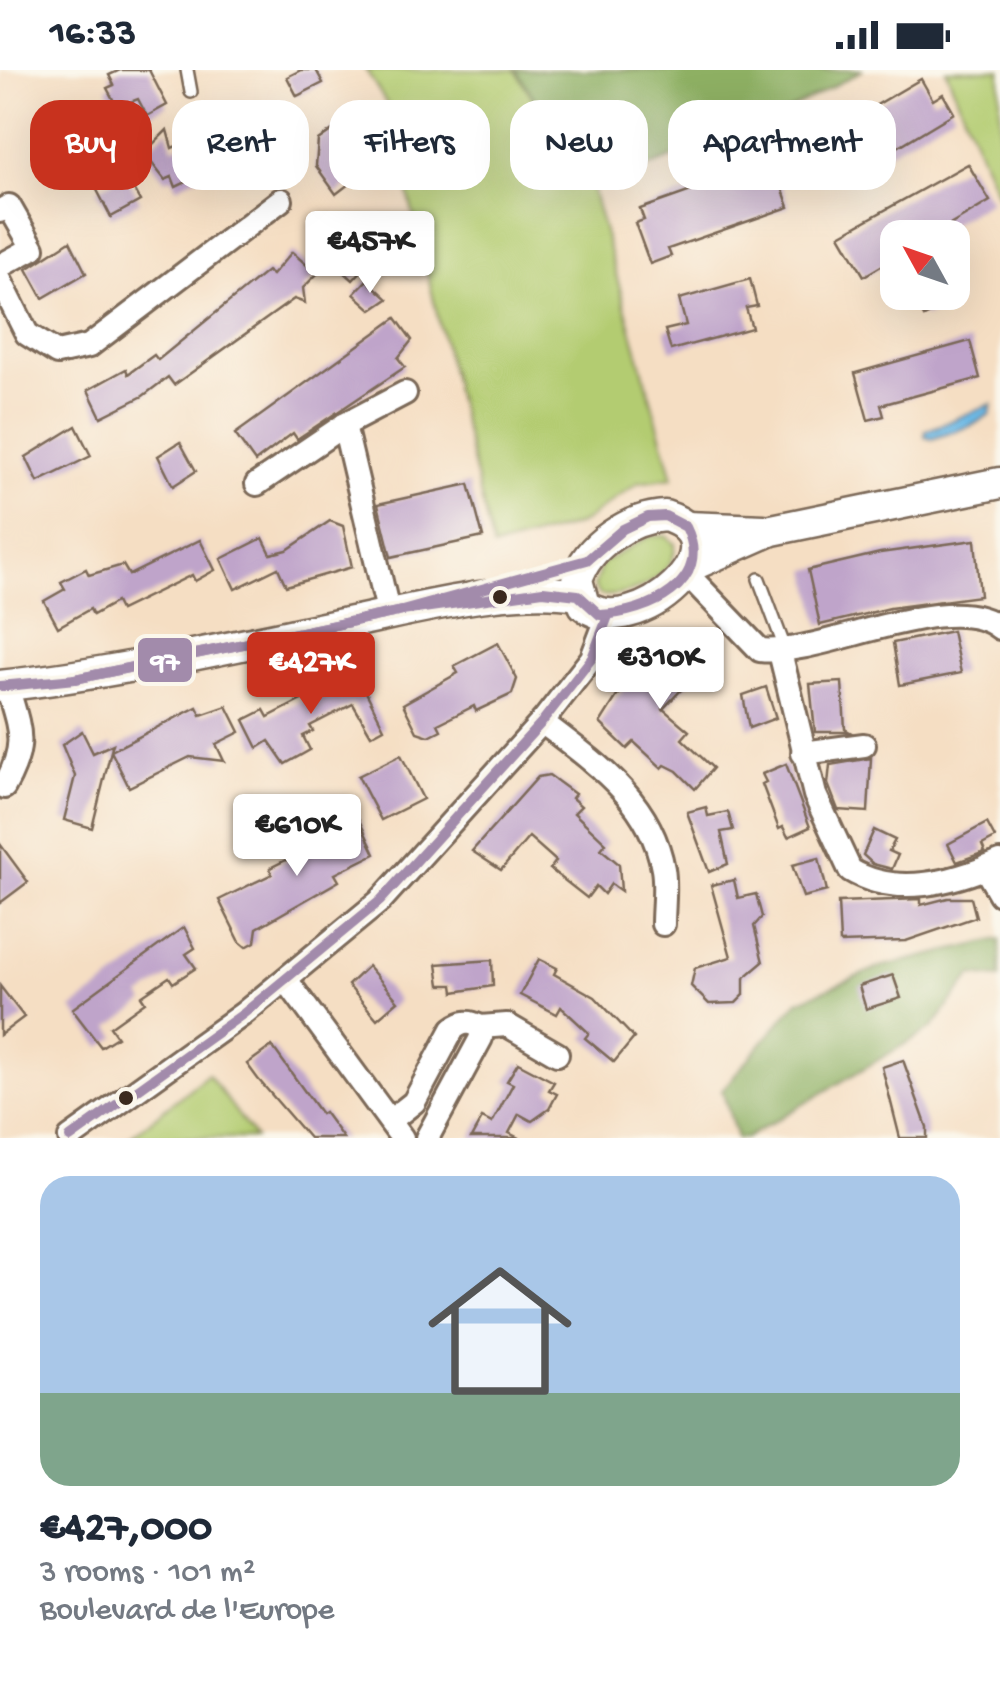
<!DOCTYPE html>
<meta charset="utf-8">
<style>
:root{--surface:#fff;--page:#f6f6f7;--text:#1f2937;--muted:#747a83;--accent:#c8321e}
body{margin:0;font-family:"Gochi Hand",sans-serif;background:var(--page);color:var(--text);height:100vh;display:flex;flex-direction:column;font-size:38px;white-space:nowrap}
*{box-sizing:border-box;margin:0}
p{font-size:32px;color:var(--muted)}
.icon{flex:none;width:55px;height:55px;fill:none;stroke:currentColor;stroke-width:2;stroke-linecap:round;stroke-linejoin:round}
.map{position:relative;height:1068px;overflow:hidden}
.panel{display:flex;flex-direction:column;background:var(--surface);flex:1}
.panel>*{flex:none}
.guide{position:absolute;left:30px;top:30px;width:940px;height:90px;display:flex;gap:20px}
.needle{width:65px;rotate:310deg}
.fabs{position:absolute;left:880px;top:150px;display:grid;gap:20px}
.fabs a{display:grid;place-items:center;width:90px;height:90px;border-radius:20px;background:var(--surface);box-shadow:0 10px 40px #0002;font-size:50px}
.price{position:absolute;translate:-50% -85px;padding:0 22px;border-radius:10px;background:#fff;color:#222;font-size:32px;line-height:65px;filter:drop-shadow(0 2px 5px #0008)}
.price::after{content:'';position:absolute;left:50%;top:60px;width:30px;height:22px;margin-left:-15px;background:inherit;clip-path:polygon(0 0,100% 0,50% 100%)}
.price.on{background:var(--accent);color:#fff}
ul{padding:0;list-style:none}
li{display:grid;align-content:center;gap:20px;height:530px;padding:0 40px}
li span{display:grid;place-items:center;height:310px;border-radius:30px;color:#555}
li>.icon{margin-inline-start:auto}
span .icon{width:180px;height:180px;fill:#fffc;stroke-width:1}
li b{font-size:42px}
.chip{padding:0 35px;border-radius:30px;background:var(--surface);box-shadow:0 10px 40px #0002;font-size:35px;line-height:90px}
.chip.on{background:var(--accent);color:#fff}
.status{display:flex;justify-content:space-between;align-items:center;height:70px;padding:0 50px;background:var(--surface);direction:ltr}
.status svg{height:28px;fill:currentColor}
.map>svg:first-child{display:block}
</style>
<div class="status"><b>16:33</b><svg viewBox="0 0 49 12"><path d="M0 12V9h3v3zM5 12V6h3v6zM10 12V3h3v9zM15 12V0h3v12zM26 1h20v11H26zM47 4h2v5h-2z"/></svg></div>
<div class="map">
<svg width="1000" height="1068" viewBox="0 0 1000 1068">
<rect width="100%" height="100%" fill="#fbf7ec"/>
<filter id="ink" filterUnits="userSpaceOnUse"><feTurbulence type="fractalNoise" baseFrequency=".01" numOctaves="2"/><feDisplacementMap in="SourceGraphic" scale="20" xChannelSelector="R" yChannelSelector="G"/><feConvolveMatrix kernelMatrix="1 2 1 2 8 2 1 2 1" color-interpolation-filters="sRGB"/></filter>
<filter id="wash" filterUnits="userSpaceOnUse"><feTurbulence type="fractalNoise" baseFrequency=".0048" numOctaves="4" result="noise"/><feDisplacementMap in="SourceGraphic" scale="40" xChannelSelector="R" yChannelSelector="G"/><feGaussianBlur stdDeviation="2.25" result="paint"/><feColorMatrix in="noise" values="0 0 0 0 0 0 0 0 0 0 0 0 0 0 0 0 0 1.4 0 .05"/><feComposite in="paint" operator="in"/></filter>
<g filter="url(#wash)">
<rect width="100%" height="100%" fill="#f5dec3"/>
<g fill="#b3cc71" stroke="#777b48" stroke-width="2.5">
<polygon points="366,0 515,0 592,119 673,408 638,413 580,454 493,478 387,34"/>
<polygon points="946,0 1000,0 1000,132"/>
<path d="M650,466H666L675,474C677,506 629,529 600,525L594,517L602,493Z"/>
<polygon points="208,1004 255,1068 129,1068"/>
</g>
<g fill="#8eb063" stroke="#646d40" stroke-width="2.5">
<polygon points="516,0 863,0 777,47 592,119"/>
<polygon points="1000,869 1000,908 972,905 932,958 746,1068 737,1068 722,1020 798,931 880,897"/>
</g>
<polygon fill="#6dbae7" stroke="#547282" stroke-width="2.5" points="992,334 990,344 973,355 932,369 925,367 926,361"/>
<g id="blocks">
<g fill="#bfa4ca">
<polygon points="120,0 149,0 167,35 147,46 138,29 117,37 107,18 114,15 109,5"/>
<polygon points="301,0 316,0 323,13 297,26 287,7"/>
<polygon points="921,9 933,30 943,24 954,43 856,102 846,85 836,91 822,67"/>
<polygon points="344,52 358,71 348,79 360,97 358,107 336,124 316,96 318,70"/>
<polygon points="167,60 172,78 208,63 216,82 208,85 214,99 176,117 172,107 165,110 144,83"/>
<polygon points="773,92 789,137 668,179 671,186 650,194 635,153 644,150 640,139"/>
<polygon points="968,94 990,131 928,168 898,168 898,186 864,206 840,165"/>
<polygon points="125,104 140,131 111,147 97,120"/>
<polygon points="364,147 390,170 353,210 322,182 352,148 358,153"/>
<polygon points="70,171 86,203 43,228 27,199"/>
<polygon points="292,182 317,204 303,218 305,233 294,229 174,315 168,307 143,326 101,347 88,320 126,299 128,304 154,285 158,290 267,201 272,205"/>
<polygon points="750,209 757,236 746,238 752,258 671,280 665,260 686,255 679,229"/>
<polygon points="367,210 388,229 372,240 354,224"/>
<polygon points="911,222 942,222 948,235 924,247"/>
<polygon points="396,248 412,270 398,288 405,297 297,369 293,363 255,392 235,364"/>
<polygon points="970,271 980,308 881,335 884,346 868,350 855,303"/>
<polygon points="76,356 91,386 38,412 26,387"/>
<polygon points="180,372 196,401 173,416 158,386"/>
<polygon points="469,414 483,467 391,487 378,434"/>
<polygon points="330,451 343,456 352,497 286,516 278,498 235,519 221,489 263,468 271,484 287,480"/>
<polygon points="200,470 215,500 195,511 192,505 120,540 116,532 93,545 90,539 58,557 44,531 65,519 61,512 86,499 89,505 123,495 129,505"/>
<polygon points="975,470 980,526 890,538 820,555 808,500 880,483"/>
<polygon points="952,561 961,603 900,615 893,573"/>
<polygon points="697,568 706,594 663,639 689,661 682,669 713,698 695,719 677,701 665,695 662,698 634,672 627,679 600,653 617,626 662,581"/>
<polygon points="498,573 517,609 512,624 476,641 474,636 438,654 441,660 429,666 417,662 403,634 458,603 454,596"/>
<polygon points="356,602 384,658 371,665 353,634 310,656 313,661 303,666 310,680 285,694 269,671 258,678 244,650 264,640 268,647"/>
<polygon points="842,612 845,659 850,662 815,662 810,614"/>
<polygon points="766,617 776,648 749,658 743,625"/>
<polygon points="227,636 240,662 216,674 224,691 190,687 129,717 111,681 92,758 64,750 75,706 62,675 82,661 93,683 113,674 111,681 197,637 201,645"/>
<polygon points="401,685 423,729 381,750 358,706"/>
<polygon points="871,688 868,742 838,740 828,714 830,695"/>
<polygon points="786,694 810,757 788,767 783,757 779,759 762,714 766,712 762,704"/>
<polygon points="549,705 575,724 572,728 581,736 574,743 606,773 601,779 619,794 621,821 611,814 604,824 596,816 587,828 550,799 556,791 529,767 501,800 472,781 538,707"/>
<polygon points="706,737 708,746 728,742 733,760 721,762 728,794 709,802 687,742"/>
<polygon points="357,746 375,784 335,804 339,811 257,858 255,872 246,877 240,872 219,830 272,804 270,798 308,779 305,772"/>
<polygon points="987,753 995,768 982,775 985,782 957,792 948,774"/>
<polygon points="874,760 895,770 889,781 898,785 892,799 873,794 863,785"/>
<polygon points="0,774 28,812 0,833"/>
<polygon points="819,788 827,821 803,827 792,795"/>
<polygon points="734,810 738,828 756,824 762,847 754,856 763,892 744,908 744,925 736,933 709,934 691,916 695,898 731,887 711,815"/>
<polygon points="948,828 971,828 976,847 906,871 840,873 838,832 921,829 921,835"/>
<polygon points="184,857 195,878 186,884 196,898 173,913 169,907 141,926 145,932 110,957 117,967 101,977 72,939"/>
<polygon points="539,889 557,898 554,904 595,927 634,968 614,992 585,968 589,963 561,937 557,944 520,925"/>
<polygon points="492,890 493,916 454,922 453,915 440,915 437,894"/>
<polygon points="368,896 398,931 377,949 348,915"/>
<polygon points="893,905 901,928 866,939 859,916"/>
<polygon points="0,916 24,947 0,965"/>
<polygon points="272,976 321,1044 324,1042 343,1068 309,1068 258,1009 247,994"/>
<polygon points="903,990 927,1057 927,1068 900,1068 882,997"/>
<polygon points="518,993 554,1012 549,1020 557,1024 549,1039 532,1051 519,1044 509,1063 519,1068 471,1068 482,1048 492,1053 513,1014 507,1011"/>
</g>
</g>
</g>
<g filter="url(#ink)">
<use href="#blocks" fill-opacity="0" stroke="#7c6958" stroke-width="2.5"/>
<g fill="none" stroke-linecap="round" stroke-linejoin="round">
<g stroke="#7c6958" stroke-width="16">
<g id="lane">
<polyline points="187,0 191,22"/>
<polyline points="759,509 786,581"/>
</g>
</g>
<g stroke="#7c6958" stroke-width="28">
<g id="street">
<polyline points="0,141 9,136 33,178 0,196"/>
<polyline points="0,210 27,264 57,283 89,276 281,130"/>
<polyline points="344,355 389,545"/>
<polyline points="257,414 344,355 405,323"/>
<path d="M688,505L760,580C822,587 950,516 1000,558"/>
<path d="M780,582L815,725L850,800C896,828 953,812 1000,792"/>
<path d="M542,652C594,692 651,730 663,799C666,816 663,837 663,854"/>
<polyline points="803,683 864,675"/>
<path d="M4,717C28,674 20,661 7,616"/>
<polyline points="985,798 1000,824"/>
<polyline points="287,911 402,1068"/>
<polyline points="480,957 507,955 557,984"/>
<path d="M390,1051L414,1032L453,959C463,951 470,951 480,957L481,968L427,1068"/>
<polyline points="70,1068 243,944 380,831 542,652 592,588 608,546"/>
</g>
</g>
<g stroke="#7c6958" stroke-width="35">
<g id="secondary">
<path d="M665,446C750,472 634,575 584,535L577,510C587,475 630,448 665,446Z"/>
<polyline points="686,457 764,460"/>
<polyline points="695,494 772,460 1000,413"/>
<path d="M0,616C119,603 235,576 352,552C420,538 510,514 578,525"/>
</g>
</g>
<use href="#lane" stroke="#fff" stroke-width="11"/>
<use href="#street" stroke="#fff" stroke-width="22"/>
<use href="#secondary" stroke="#fff" stroke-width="30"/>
<g stroke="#fbf7ec" stroke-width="18">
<g id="bus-1">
<path d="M665,446L686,457C714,513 648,543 600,545L578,525L543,521L402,541L587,490L623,459L648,447Z"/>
<polygon points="75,609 7,616 0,616"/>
<polyline points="75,609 402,541"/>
<polyline points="75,609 402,541"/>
<polyline points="70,1068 243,944 380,831 542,652 592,588 608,546"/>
</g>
</g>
<use href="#bus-1" stroke="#a28bab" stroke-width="10"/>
</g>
</g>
<g fill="#3b2a1e" stroke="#fbf7ec" stroke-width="4">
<circle cx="500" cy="527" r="9"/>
<circle cx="126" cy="1028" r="9"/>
</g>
<rect stroke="#fbf7ec" stroke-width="4" x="136" y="566" width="58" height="48" rx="10" fill="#a28bab"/>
<g font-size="28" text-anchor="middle" font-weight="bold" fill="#fff">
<text x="165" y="600">97</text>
</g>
</svg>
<div class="fabs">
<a><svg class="needle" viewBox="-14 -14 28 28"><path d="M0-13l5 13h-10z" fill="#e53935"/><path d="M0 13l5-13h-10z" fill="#747a83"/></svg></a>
</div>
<b class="price" style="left:370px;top:226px">€457K</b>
<b class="price" style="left:660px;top:642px">€310K</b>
<b class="price on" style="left:311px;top:647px">€427K</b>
<b class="price" style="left:297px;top:809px">€610K</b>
<div class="guide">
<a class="chip on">Buy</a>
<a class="chip">Rent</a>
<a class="chip">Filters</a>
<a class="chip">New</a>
<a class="chip">Apartment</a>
</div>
</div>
<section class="panel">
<ul>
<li><span style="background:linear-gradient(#a9c7e8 70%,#7fa58c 0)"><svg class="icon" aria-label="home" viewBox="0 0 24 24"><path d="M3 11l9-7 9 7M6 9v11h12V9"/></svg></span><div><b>€427,000</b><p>3 rooms · 101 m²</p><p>Boulevard de l'Europe</p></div></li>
</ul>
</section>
